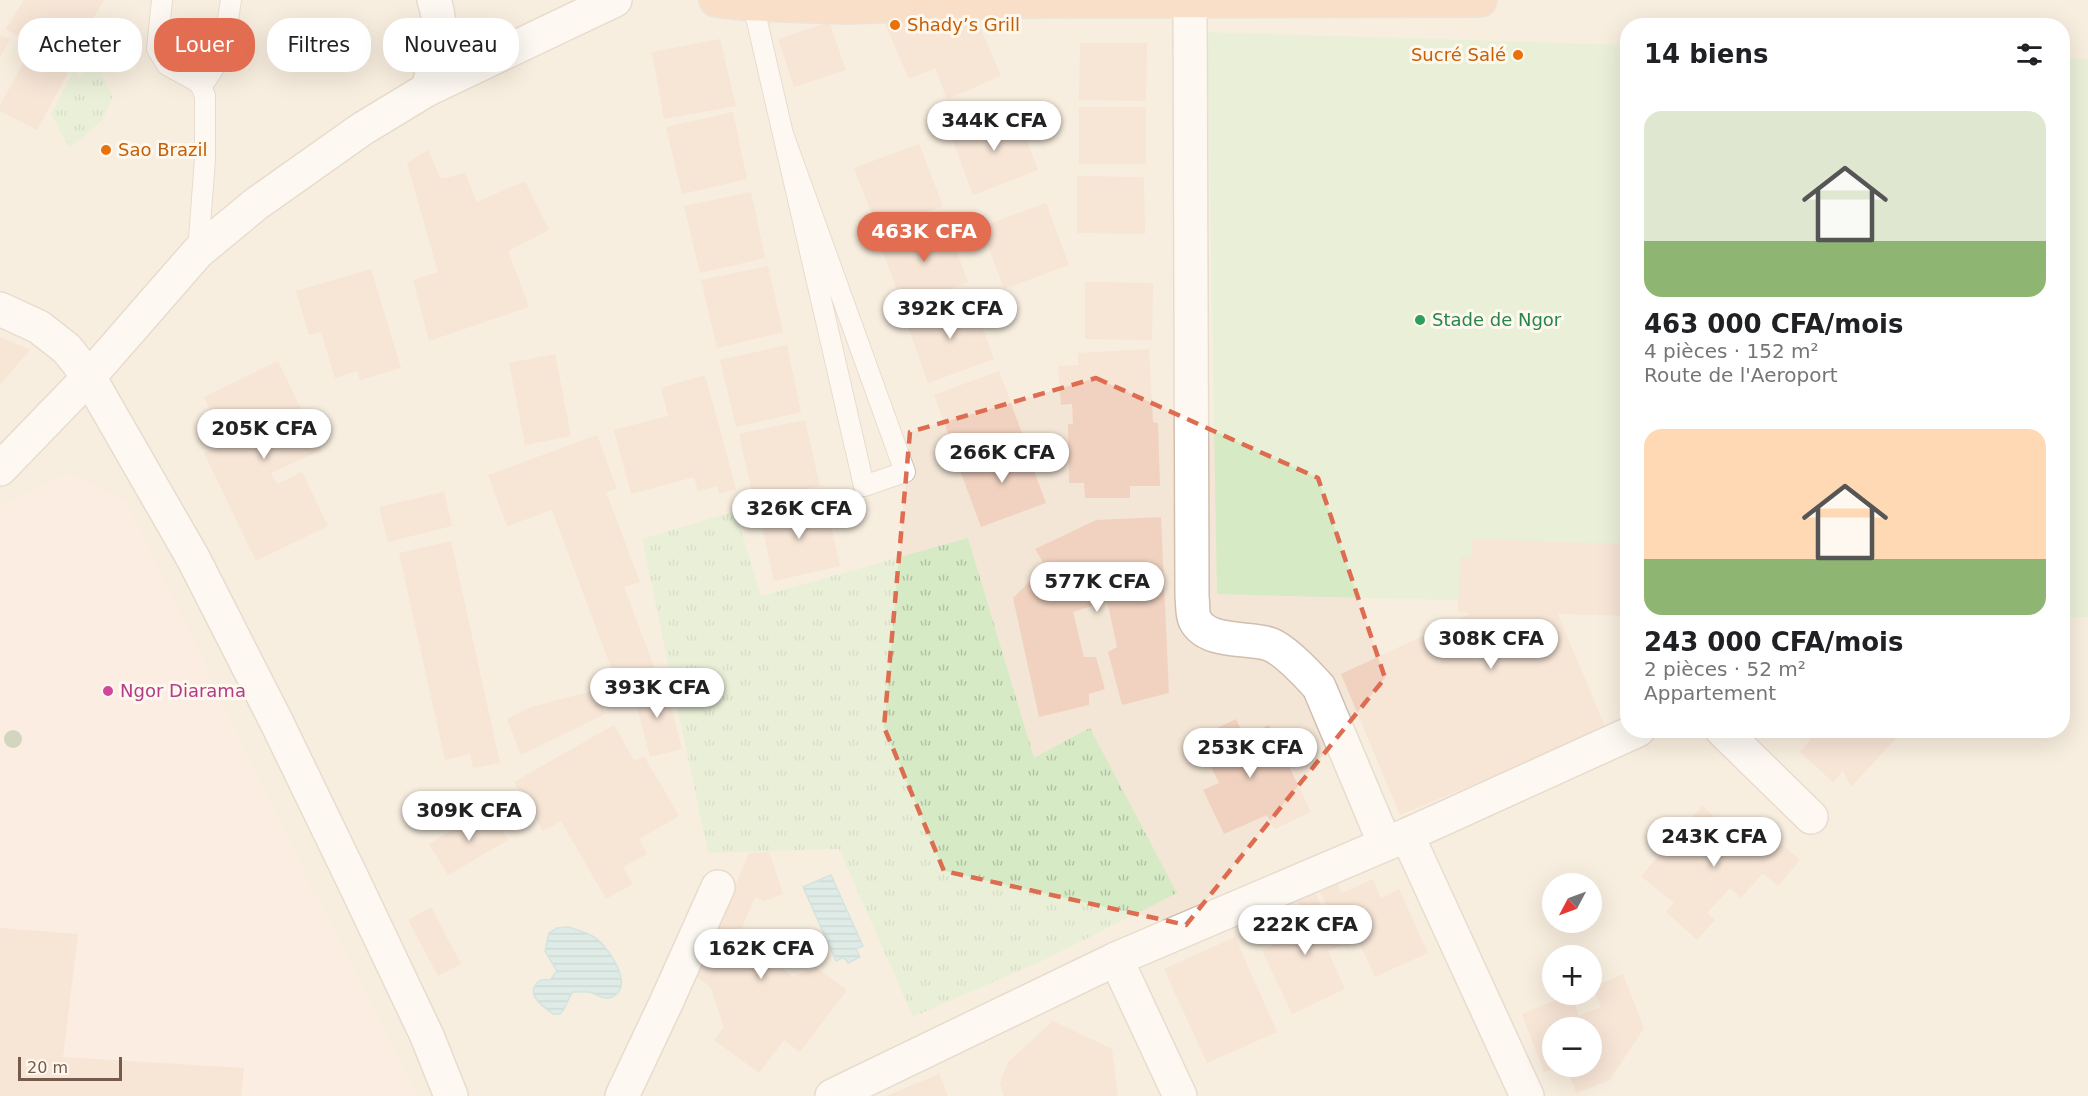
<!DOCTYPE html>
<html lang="fr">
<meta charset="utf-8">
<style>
:root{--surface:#fff;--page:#f6f6f6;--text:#202124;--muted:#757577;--accent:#e36d50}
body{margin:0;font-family:"DejaVu Sans",sans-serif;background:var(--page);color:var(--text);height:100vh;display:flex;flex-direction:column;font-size:22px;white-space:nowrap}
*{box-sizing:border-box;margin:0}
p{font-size:20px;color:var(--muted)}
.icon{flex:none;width:33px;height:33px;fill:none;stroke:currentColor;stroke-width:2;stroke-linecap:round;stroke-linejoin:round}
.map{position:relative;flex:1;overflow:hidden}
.drawer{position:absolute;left:1620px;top:18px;width:450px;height:720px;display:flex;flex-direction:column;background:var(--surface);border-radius:24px;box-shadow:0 6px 24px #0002}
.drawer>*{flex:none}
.guide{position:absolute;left:18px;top:18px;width:570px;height:54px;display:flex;gap:12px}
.needle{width:39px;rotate:229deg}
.controls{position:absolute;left:1542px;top:873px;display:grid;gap:12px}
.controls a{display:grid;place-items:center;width:60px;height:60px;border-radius:50%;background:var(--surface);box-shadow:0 6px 24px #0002;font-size:30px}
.scale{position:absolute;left:18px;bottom:15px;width:104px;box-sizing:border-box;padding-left:6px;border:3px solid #765a4c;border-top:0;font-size:16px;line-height:21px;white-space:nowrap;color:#765a4c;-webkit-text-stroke:4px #fff8ee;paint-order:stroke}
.price{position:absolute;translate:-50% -51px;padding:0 14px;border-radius:21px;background:#fff;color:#222;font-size:20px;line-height:39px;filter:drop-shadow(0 2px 3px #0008)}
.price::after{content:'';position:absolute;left:50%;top:36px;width:18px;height:14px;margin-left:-9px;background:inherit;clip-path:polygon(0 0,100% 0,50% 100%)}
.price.on{background:var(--accent);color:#fff}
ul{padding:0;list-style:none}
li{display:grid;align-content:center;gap:12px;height:318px;padding:0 24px}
li span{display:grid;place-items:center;height:186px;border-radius:18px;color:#555}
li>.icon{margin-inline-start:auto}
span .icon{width:108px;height:108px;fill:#fffc;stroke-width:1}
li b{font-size:26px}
h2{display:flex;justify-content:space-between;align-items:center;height:72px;padding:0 24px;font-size:26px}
.tag{padding:0 21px;border-radius:24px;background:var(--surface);box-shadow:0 6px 24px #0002;font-size:21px;line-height:54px}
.tag.on{background:var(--accent);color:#fff}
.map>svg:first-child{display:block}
</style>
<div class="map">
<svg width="2088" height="1096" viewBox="0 0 2088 1096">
<defs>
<pattern id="grass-tufts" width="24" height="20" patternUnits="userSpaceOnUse" patternTransform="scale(1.5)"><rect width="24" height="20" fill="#d6eac6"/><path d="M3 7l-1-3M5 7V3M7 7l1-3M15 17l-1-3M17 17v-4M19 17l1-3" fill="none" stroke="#b2c1a3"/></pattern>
<pattern id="water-rules" width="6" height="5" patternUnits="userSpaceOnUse" patternTransform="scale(1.5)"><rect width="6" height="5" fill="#bce1e6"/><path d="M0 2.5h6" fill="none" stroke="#9db9bd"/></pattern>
</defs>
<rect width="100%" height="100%" fill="#fcf4e8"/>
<path fill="#f4e6d6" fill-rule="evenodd" d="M0,0H2088V1096H0ZM1628,26H2062V730H1628ZM1552,884H1592V922H1552ZM1552,956H1592V994H1552ZM1552,1028H1592V1066H1552Z"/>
<polygon fill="#fce5dc" points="69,474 126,501 304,873 416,1092 415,1096 0,1096 0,509 6,503"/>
<g fill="url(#grass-tufts)">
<polygon points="95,62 113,96 102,121 69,148 51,114 74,71 79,78"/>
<polygon points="735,511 761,596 968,538 1034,758 1090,728 1177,893 1044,960 913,1017 839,849 708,853 642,539"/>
</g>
<g fill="#d6eac6">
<polygon points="1207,32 1627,45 1627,605 1217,594"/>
<polygon points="2063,58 2088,59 2088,617 2062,617"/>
</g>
<g fill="url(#water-rules)" stroke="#a3d1d7" stroke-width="1.5">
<polygon points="831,875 863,946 856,949 860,957 848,963 844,957 836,961 803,887"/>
<path d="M568,927C577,930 586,932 594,937C608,946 634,984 614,996C605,1001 600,996 592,993C587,991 579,992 573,992C567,999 567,1007 560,1014H553C544,1007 525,995 537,983C541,979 545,979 550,980L557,971L545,951L549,933L557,928Z"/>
</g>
<g fill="#f1d2c0">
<polygon points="24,0 104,0 66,66 6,29"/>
<polygon points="884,21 979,25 1001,76 947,99 935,68 909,79"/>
<polygon points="829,22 846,70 794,87 778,39"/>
<polygon points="0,35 10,39 0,57"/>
<polygon points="720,39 736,106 664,119 652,52"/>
<polygon points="1080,43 1147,43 1146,101 1079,100"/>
<polygon points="30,51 68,73 37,130 0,111 0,105"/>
<rect x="1079" y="107" width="67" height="57"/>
<polygon points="1015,109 1038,170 973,195 950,133"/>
<polygon points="733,112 747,179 682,194 666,127"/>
<polygon points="919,144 943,206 878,230 854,168"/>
<polygon points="428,150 441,179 465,173 477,202 525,181 549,230 508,251 529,307 429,341 413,280 438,272 407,163"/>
<polygon points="1077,176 1144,177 1145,234 1077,233"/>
<polygon points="751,192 765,258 700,273 684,206"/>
<polygon points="1046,203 1069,265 1004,289 981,227"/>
<polygon points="945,220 968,282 903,306 880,244"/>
<polygon points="768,266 783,332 717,348 701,280"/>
<polygon points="371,269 401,368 360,380 357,371 335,378 321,332 309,335 296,291"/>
<polygon points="1085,282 1153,283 1152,340 1085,339"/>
<polygon points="971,297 994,359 928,383 906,321"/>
<polygon points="0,337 30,350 0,385"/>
<polygon points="787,345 801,412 736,427 720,360"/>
<polygon points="1149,349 1153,422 1158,423 1160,486 1130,486 1130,498 1085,498 1084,483 1069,483 1068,424 1073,424 1072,404 1061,405 1058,366 1078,365 1078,353"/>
<polygon points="555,354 571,436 525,445 509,363"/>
<polygon points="278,361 321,450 271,473 277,484 302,472 328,526 256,561 204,453 226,444 204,397"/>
<polygon points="999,371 1022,433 957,457 934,395"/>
<polygon points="705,375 736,489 719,494 717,486 698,491 694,477 631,494 614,430 668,416 661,388"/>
<polygon points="805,420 820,486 754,501 739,434"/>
<polygon points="597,435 617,489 606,492 640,582 624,587 654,667 616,681 552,510 507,526 488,475"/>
<polygon points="1023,441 1046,503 981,527 958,465"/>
<polygon points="444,492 452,526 388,542 379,507"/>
<polygon points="825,499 840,566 774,581 759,513"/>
<polygon points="1161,517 1169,693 1122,705 1108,652 1117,647 1107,601 1073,612 1084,657 1096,657 1105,689 1089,694 1089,705 1039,717 1013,598 1045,566 1035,549 1096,520"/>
<polygon points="1472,539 1628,544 1628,616 1558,614 1606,729 1400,815 1341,674 1470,614 1458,611 1460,557 1472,557"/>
<polygon points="451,541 500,763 473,768 470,754 445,760 399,553"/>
<polygon points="664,681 682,749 650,757 632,688"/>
<polygon points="596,690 605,714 521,755 507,719 531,707"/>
<polygon points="1236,719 1245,737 1269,725 1311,812 1274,829 1267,815 1224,834 1203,790 1219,783 1197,738"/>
<polygon points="614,725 634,761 644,756 679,816 639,839 647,854 623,867 633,884 606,899 561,821 543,831 514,782"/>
<polygon points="1799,730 1899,730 1901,733 1851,787 1843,771 1833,782 1800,752 1810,740"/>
<polygon points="1702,806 1744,842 1759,825 1800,860 1778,886 1763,873 1741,898 1730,888 1707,913 1715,920 1697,940 1666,912 1674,903 1641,876"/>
<polygon points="489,808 508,840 448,875 429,844"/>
<polygon points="769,852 783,894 764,901 755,897 739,934 793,977 816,967 847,990 800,1052 784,1040 759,1073 714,1040 724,1027 711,988 697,976 749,853"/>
<polygon points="1373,879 1381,898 1399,889 1428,953 1375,977 1358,940 1345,946 1320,892 1337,884 1342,893"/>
<polygon points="1315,892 1340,946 1328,951 1345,989 1292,1014 1262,950 1280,942 1271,924 1302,910 1297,900"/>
<polygon points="431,907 461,964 438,976 408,920"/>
<polygon points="0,928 78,934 63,1057 244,1068 241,1096 0,1096"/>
<polygon points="1235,937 1277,1032 1207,1063 1164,969"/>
<polygon points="1623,974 1644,1028 1610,1080 1576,1093 1566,1066 1592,1066 1592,1028 1552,1028 1552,1066 1559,1067 1544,1072 1522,1014 1571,994 1579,1016 1601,1007 1593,987"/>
<polygon points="1053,1021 1112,1049 1118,1096 1004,1096 1000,1083 1008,1062"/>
<polygon points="939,1074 948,1096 886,1096"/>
</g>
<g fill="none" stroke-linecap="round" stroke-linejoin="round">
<g stroke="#d0beb0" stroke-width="22">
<g id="service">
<polyline points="162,0 157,49 167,65 196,81 201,86 205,96 205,158 198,252"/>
<polyline points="753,4 864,486 905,472 783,134"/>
<path d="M201,86C223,62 226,31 231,0"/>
</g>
</g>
<g stroke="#d0beb0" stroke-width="36">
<g id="minor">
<path d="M1190,0L1192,597C1193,603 1192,614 1195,620C1207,644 1249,637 1269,644C1284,649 1308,675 1319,687L1385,844"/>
<path d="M428,89C436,57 445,32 434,0"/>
<polyline points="0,309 39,327 67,349 89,377 193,558 276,721 352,878 427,1036 451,1096"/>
<polyline points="0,469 89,377 198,252 256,204 362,129 428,89 615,0"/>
<polyline points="1722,730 1811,817"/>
<polyline points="1407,835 1527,1096"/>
<polyline points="1116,959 1180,1096"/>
<polyline points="622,1096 666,1003 718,887"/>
<polyline points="832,1096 1116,959 1407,835 1638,730"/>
</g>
</g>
<g stroke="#d9d1cd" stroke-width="36">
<polyline id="trunk" points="716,0 753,4 847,7 1009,1 1480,0"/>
</g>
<use href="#service" stroke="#fff" stroke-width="20"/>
<use href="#minor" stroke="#fff" stroke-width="33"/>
<use href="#trunk" stroke="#f7c5a1" stroke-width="33"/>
</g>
<circle fill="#a0b18e" cx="13" cy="739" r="9"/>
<path d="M0 0H2088V1096H0ZM1096,378L1318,478L1385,678L1186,925L944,871L884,727L910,432Z" fill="#fcf4e8" fill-opacity=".55" fill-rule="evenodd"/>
<path fill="none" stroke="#de6c50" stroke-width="4.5" stroke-dasharray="12 8" stroke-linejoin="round" d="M1096,378L1318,478L1385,678L1186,925L944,871L884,727L910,432Z"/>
<g fill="#e8710a" stroke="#fff8ee" stroke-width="2">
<circle cx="895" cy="25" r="6"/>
<circle cx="1518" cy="55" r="6"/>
<circle cx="106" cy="150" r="6"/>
</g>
<circle fill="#2e9e5b" stroke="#fff8ee" stroke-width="2" cx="1420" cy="320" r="6"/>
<circle fill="#d1479c" stroke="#fff8ee" stroke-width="2" cx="108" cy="691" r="6"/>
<g text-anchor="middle" stroke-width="6" stroke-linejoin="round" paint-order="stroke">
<g font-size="18" fill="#c56008" stroke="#fff8ee" text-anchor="start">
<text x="907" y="31">Shady’s Grill</text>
<text x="1506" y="61" text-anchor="end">Sucré Salé</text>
<text x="118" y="156">Sao Brazil</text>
</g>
<g font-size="18" fill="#27864d" stroke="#fff8ee" text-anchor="start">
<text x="1432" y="326">Stade de Ngor</text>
</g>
<g font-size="18" fill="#b23c85" stroke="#fff8ee" text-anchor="start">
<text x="120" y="697">Ngor Diarama</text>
</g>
</g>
</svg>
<div class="controls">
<a><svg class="needle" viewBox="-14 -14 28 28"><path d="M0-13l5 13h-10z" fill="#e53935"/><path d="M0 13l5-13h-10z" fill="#757577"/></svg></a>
<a>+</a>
<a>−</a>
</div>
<div class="scale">20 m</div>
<b class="price" style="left:994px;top:152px">344K CFA</b>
<b class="price on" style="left:924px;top:263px">463K CFA</b>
<b class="price" style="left:950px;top:340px">392K CFA</b>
<b class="price" style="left:264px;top:460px">205K CFA</b>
<b class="price" style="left:1002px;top:484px">266K CFA</b>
<b class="price" style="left:799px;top:540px">326K CFA</b>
<b class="price" style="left:1097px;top:613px">577K CFA</b>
<b class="price" style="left:1491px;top:670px">308K CFA</b>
<b class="price" style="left:657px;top:719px">393K CFA</b>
<b class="price" style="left:1250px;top:779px">253K CFA</b>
<b class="price" style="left:469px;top:842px">309K CFA</b>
<b class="price" style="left:1714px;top:868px">243K CFA</b>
<b class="price" style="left:1305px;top:956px">222K CFA</b>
<b class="price" style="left:761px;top:980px">162K CFA</b>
<div class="guide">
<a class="tag">Acheter</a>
<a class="tag on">Louer</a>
<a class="tag">Filtres</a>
<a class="tag">Nouveau</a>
</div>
<section class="drawer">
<h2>14 biens<svg class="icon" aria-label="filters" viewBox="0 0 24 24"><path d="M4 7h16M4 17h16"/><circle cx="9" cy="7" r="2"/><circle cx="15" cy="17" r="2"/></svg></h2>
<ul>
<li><span style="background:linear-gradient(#dfe7d0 70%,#8fb573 0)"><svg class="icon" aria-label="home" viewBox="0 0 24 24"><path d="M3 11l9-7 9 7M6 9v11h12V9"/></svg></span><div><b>463 000 CFA/mois</b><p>4 pièces · 152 m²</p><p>Route de l'Aeroport</p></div></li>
<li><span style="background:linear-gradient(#ffd9b3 70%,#8fb573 0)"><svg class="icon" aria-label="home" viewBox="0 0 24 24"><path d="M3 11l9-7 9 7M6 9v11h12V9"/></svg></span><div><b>243 000 CFA/mois</b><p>2 pièces · 52 m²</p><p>Appartement</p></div></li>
</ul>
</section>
</div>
